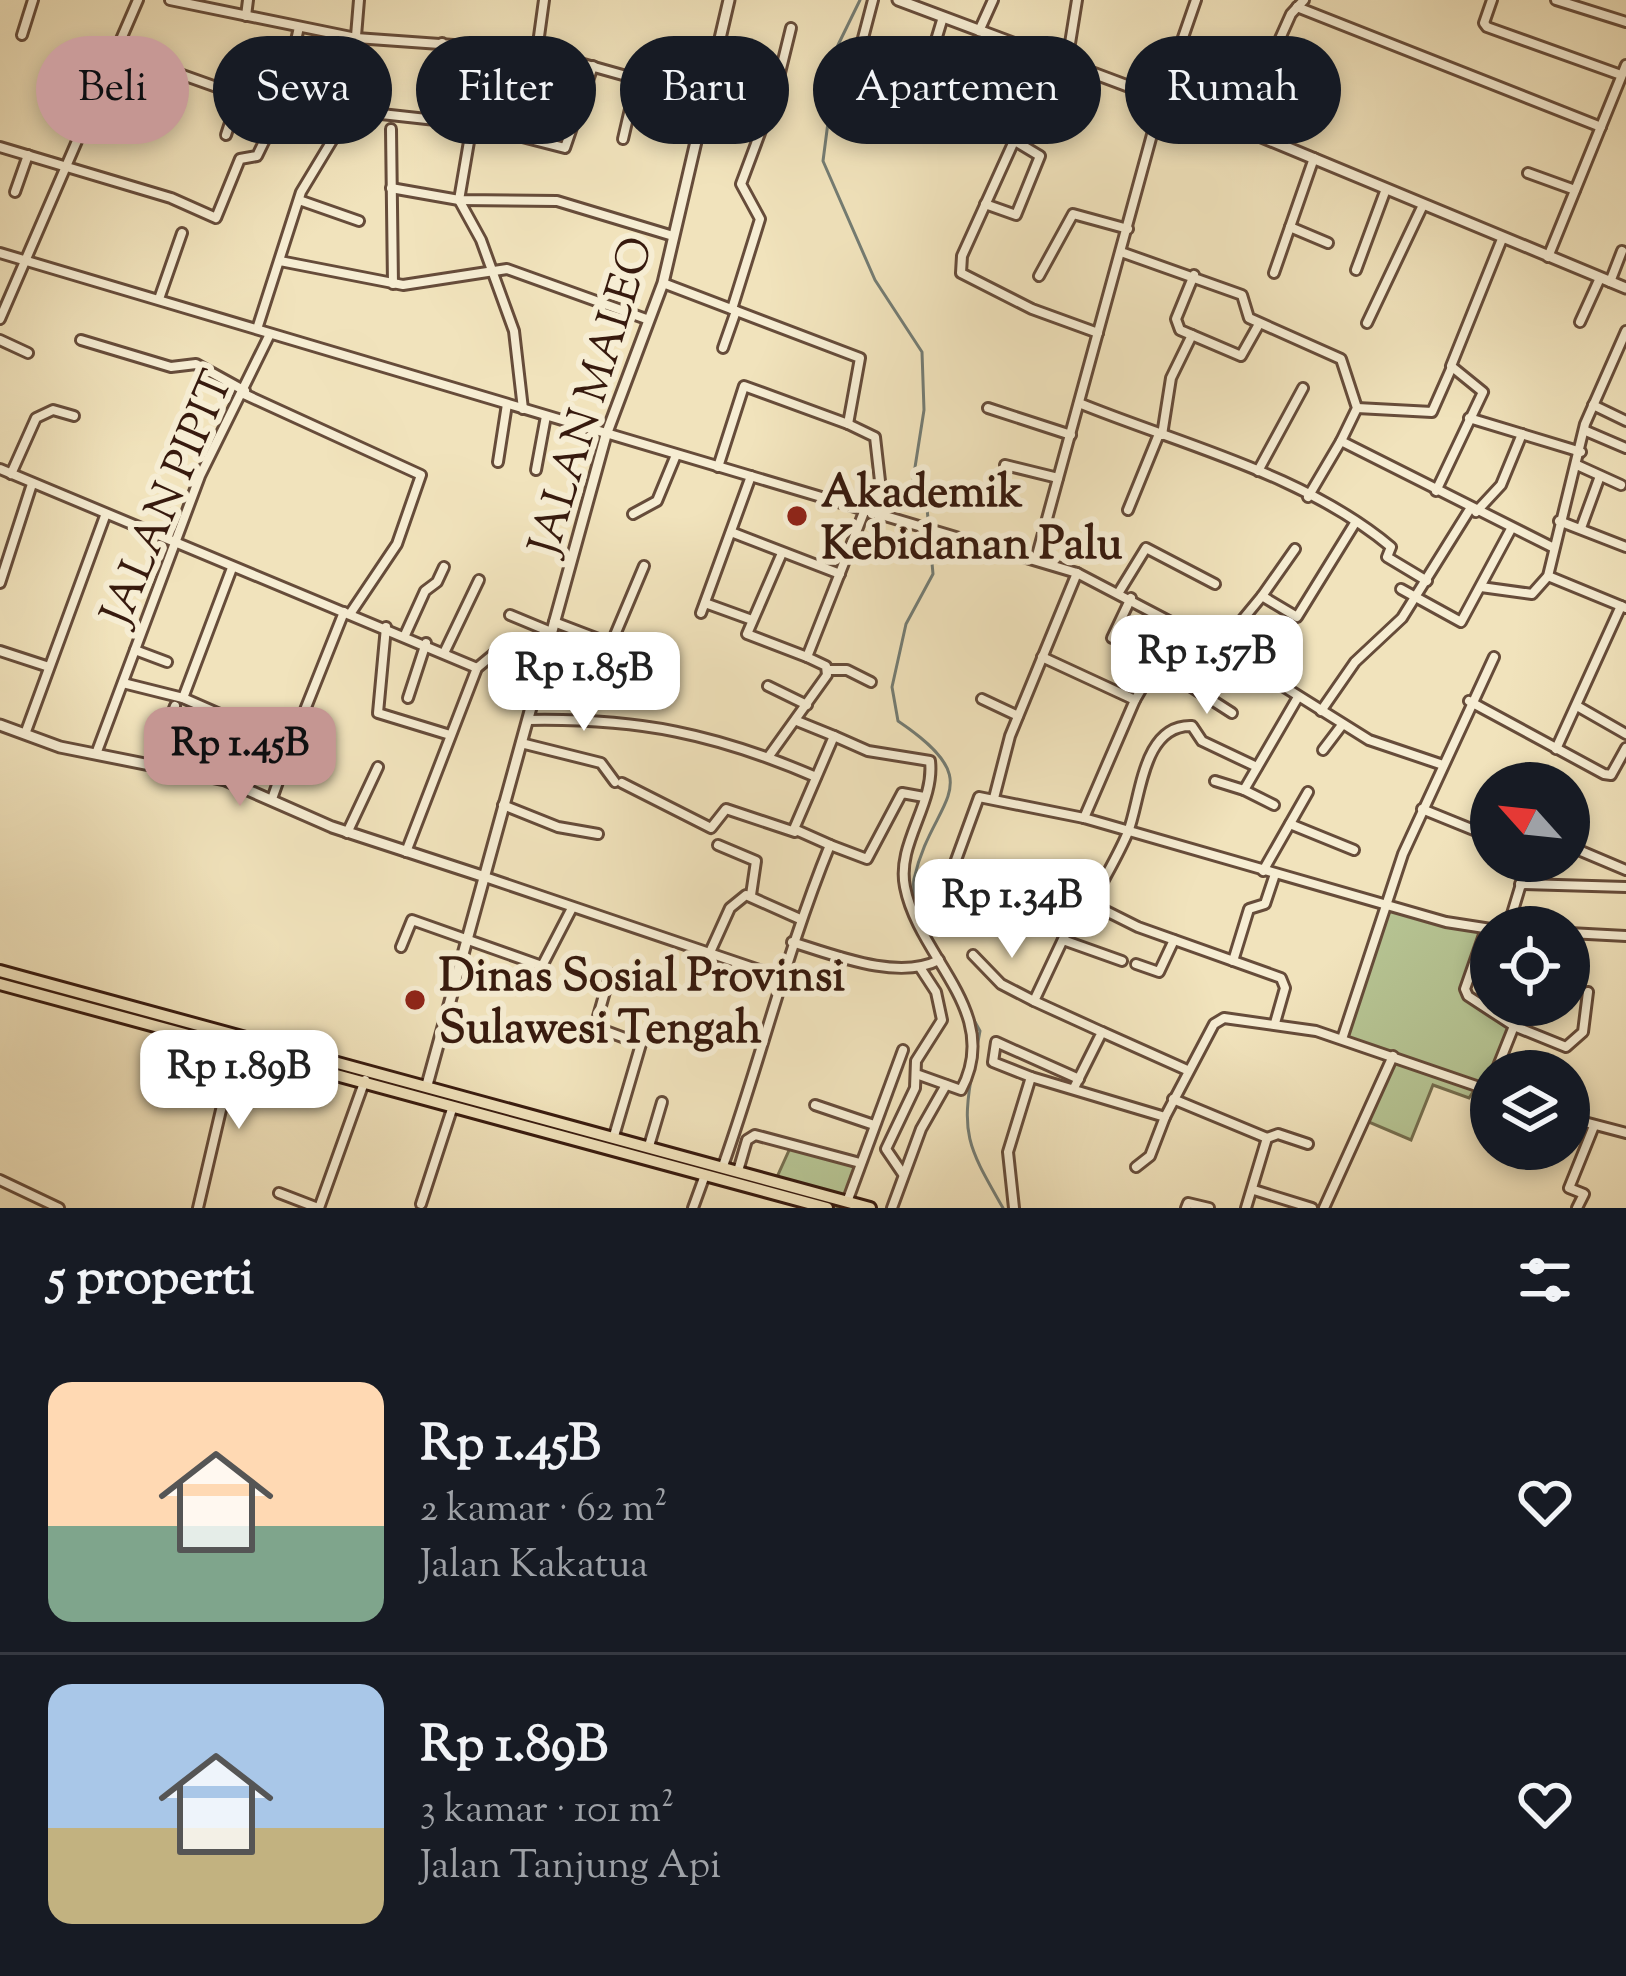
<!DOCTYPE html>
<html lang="id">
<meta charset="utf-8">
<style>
:root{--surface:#171b24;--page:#20242c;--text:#f1f3f6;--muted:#9ea1a6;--line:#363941;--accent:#c59692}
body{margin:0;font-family:"Sorts Mill Goudy",serif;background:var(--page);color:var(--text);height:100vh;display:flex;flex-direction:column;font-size:45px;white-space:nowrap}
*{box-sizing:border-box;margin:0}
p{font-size:39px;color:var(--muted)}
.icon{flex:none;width:66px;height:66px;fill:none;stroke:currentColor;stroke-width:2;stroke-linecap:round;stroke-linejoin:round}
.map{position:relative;height:1208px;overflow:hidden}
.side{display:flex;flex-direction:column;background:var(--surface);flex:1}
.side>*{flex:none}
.hud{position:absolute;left:36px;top:36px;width:1554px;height:108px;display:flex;gap:24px}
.needle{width:78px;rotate:297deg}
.fabs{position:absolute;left:1470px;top:762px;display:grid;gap:24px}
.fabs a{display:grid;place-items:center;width:120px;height:120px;border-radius:50%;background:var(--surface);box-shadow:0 6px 18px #0003;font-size:60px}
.price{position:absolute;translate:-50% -102px;padding:0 27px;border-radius:24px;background:#fff;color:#222;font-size:39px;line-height:78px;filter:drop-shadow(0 3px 6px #0008)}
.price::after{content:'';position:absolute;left:50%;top:72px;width:36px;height:27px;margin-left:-18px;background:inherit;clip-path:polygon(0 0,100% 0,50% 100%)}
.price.selected{background:var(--accent);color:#111}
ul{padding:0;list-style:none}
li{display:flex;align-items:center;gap:36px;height:300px;padding:0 48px}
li+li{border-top:3px solid var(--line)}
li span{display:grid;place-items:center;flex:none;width:336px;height:240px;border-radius:24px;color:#555}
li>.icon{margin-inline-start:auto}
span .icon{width:144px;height:144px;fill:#fffc;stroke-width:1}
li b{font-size:51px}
h2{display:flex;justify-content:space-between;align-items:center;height:144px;padding:0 48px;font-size:51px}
.pill{padding:0 42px;border-radius:54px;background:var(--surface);box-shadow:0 6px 18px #0003;font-size:42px;line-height:108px}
.pill.selected{background:var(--accent);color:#111}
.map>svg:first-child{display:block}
</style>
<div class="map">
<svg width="1626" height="1208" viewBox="0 0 1626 1208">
<rect width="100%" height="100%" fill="#f1e3bc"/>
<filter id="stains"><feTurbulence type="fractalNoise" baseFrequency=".00167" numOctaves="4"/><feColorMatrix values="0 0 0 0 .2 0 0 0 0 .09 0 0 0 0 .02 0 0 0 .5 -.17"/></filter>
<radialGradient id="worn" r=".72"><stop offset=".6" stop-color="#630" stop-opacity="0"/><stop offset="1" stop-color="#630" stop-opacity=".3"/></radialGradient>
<g fill="#b6c493" stroke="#766f50" stroke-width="3">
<polygon points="1387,904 1484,930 1466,996 1510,1025 1488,1089 1477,1086 1469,1098 1433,1085 1411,1140 1364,1120 1393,1057 1340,1039"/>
<polygon points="791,1146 859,1166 851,1200 842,1208 772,1188"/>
</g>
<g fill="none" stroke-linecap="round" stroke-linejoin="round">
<g stroke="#747c73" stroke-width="3">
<path d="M860,0L838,45L823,161L875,280L922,352L924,410L913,480L927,508L933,574L906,624L892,687L898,721C994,786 932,797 914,879C911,895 923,919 927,934"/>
<polyline points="969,1011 980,1031 975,1058"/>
<path d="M973,1068C960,1136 969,1148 1003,1208"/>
</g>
<g stroke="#664c3a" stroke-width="14">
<g id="minor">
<polyline points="170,0 356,38 537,51 705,98"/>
<polyline points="873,0 857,61 878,105"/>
<polyline points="1492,0 1484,23 1487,27 1621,75"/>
<polyline points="1556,0 1626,22"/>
<polyline points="1297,7 1601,127"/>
<polyline points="246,16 248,0"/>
<polyline points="979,31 993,0"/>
<polyline points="22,35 33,0"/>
<polyline points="537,51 544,0"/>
<polyline points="118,52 239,95 258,104 262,113 336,135"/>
<polyline points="1052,57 962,256 961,273 1032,309 1098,333"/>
<polyline points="1067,62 1077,0"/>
<polyline points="47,73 100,94"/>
<polyline points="711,81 775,93 741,184 760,219 732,309"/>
<polyline points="775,93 791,28"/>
<polyline points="345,110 472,124 565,148 593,66"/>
<polyline points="913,116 943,17"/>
<polyline points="279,117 299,27"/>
<polyline points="439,119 442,43"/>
<polyline points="472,124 459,200 481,240 514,331 523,409"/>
<polyline points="1240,128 1291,14 1304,0"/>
<polyline points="391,129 393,284"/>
<polyline points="226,135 239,95"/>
<polyline points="623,139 637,79"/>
<polyline points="0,147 171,198 216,218 240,159 257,156 276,117"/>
<polyline points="1528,173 1575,190"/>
<polyline points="391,188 459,200 557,201 673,236"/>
<polyline points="15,192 28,155"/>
<polyline points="299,200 359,221"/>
<polyline points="985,204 1016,215 1040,156 1015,141"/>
<polyline points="1290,227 1328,243"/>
<polyline points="1121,252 1242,295 1249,318 1341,359 1357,408 1341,441"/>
<polyline points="0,253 1077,573 1230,653 1369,740 1443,765"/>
<polyline points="1548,257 1626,65"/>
<polyline points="280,261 403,285 507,269 649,320"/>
<polyline points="1356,270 1386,189"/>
<polyline points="1274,273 1314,158"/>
<polyline points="1194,275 1176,319 1180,330 1241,356 1259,324"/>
<polyline points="1039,276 1073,214 1128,229"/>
<polyline points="1610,282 1622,251"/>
<polyline points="663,283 860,358 848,424 744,386 718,467"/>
<polyline points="159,299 182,233"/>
<polyline points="0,319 138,0"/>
<polyline points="1580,322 1600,278"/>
<polyline points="1367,323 1423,205"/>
<polyline points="257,329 301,192 339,129 353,72 359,0"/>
<polyline points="0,340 28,353"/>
<polyline points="81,340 171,367 196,364 245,391"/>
<polyline points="723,348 736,311"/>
<polyline points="244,394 421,475 397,544 350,614"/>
<path d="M1079,403C1182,445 1304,474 1391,547L1387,557L1427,581"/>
<polyline points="1593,405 1626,421"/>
<polyline points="988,408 1071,435"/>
<polyline points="1357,408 1432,412 1451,369"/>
<polyline points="1469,418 1581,452"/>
<polyline points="848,424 875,437 880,481 872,514"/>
<polyline points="1586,431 1626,448"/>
<polyline points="1162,435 1171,378 1192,335"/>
<polyline points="498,462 507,404"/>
<polyline points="1005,465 1058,478"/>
<polyline points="1577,465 1621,485"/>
<polyline points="0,469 477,668"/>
<polyline points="536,470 546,416"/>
<polyline points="1258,471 1303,388"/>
<polyline points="11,474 36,418 53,410 74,416"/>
<polyline points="1436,491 1483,392 1451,366 1502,239"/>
<polyline points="1308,497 1341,441 1554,548"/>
<polyline points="1128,510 1159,434"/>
<polyline points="1476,512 1501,485 1522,434"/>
<polyline points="633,514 657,501 676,455"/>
<polyline points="1559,521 1626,547"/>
<polyline points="1581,528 1600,476"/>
<polyline points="731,532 840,574"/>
<polyline points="1295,549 1262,596 1297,617 1355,523"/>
<polyline points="782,553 747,634 807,657"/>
<polyline points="1036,559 1162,98 1196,0"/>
<polyline points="1548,576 1626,608"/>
<polyline points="0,583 32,484"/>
<polyline points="1481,587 1532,594 1548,576 1585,424 1626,331"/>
<polyline points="1401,589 1461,622 1511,529"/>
<polyline points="1119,592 1146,548 1215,584"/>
<polyline points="705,603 752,620"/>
<polyline points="701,613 751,476"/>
<polyline points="510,615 551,632"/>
<polyline points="554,622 656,661"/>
<polyline points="386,627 378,713 450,735"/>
<polyline points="405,635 425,591 437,582 444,567"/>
<polyline points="1112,638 1131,598"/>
<polyline points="612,642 644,566"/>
<polyline points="1220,647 1262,596"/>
<polyline points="135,650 167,662"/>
<polyline points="0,651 49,667"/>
<polyline points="445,651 479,580"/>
<polyline points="1042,657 1135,700 1084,818"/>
<polyline points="828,670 847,670 871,682"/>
<polyline points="1262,674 1290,634"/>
<polyline points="123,683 183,698 291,745 344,612"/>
<polyline points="768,686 807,705"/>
<polyline points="1204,695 1232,713"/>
<polyline points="183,698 232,568"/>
<polyline points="408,698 426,643"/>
<polyline points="982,699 1018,716"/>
<polyline points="1135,700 1156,664 1204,695 1230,653"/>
<polyline points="1469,701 1604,774 1611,775 1626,748"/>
<polyline points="1577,706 1626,734"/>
<polyline points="1321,711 1355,662 1402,618 1470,509"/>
<path d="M528,720C638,718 716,734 816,777"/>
<polyline points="25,734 105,516"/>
<path d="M834,736L868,751L930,761C935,804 896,844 905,887C919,959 1003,1012 961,1090L919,1075"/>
<polyline points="521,743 601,763 615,782"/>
<polyline points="1556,749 1621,606"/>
<polyline points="1323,750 1342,725"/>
<polyline points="96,754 200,476 270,334"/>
<polyline points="769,756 827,675 826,666 807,657 864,512"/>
<polyline points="152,766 175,706"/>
<polyline points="1215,781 1244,790 1298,697"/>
<polyline points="622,783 711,828 726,809 795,832"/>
<polyline points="1244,790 1274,805"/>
<polyline points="994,798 1010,736 1077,573"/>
<polyline points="272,799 291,745"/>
<polyline points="503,805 558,827 598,834"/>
<polyline points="1422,809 1491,837"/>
<polyline points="1290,824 1354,850"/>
<polyline points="347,833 378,767"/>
<polyline points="718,845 756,861 751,895"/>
<polyline points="830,845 867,859 902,793 924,797"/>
<polyline points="1569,846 1626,870"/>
<polyline points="406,852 477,668 495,653 540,670"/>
<polyline points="1263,871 1308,792"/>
<polyline points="485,877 783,978"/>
<polyline points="1520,884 1626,887"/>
<path d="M1093,901C1104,878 1118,856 1128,832C1141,799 1142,724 1192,726L1202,741L1257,767"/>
<polyline points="1073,918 952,871 979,797 1084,818 1446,922 1491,929"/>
<polyline points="1508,927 1528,861"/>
<polyline points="1486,929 1465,989 1468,996 1514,1026 1496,1071"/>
<polyline points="1569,933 1626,936"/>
<polyline points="1063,940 1122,961"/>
<path d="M792,942C834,955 898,981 939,960"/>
<polyline points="401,947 412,920 542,966 572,908"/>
<polyline points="711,950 730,908 746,895 800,919"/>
<polyline points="973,955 1001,984 1034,1001"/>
<polyline points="1233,961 1249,909 1265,904 1275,874"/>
<polyline points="1136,964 1159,972 1174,940"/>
<polyline points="610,974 595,1027 641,1044 614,1136"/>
<polyline points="1526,1005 1514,1026 1566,1047 1583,1032 1588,992"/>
<polyline points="1102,1032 1187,1070"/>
<polyline points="1342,1039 1403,854 1494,657"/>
<polyline points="1031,1077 993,1062 996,1042 1079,1079"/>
<polyline points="1074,1088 1102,1032 1034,1001 1082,899 1138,927 1281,978 1285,988 1275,1023"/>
<polyline points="1173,1099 1267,1138"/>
<polyline points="815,1105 874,1125"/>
<polyline points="1569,1118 1626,1133"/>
<polyline points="1267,1138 1278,1134 1308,1144"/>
<polyline points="649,1146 662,1102"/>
<path d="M723,1166C761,1059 787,950 830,845L794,829L834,736L797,721"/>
<polyline points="1136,1167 1150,1156 1165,1117"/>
<polyline points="738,1171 747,1140 755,1135 860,1163"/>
<polyline points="903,1174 886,1149 915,1088 916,1061 942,1020 936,992 921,969"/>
<polyline points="0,1180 59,1208"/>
<polyline points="1254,1190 1312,1208"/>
<polyline points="279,1193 318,1208"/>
<polyline points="847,1202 903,1050"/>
<polyline points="421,1204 453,1106"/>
<polyline points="198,1208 236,1046"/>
<polyline points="319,1208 365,1080"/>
<polyline points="693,1208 705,1175"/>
<polyline points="892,1208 921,1129 946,1085"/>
<polyline points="1014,1208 1008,1152 1031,1077 1165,1117 1214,1024 1224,1018 1316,1031 1491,1091"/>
<polyline points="1186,1208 1188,1203 1209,1208"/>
<polyline points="1246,1208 1267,1138"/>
<polyline points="1324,1208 1393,1056"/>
<polyline points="1577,1208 1584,1194 1569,1188 1594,1126"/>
</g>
</g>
<g stroke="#664c3a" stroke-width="15">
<g id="tertiary">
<polyline points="898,0 1240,128 1626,288"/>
<polyline points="0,725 60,747 225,780 332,827 485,877"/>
<polyline points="427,1085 606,435 663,283 729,0"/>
</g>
</g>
<g stroke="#371a0e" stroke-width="16">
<g id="primary">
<polyline points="0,971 870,1208"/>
<polyline points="0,984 827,1208"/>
</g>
</g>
<use href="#minor" stroke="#f6edd3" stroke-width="8"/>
<use href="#tertiary" stroke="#f6edd3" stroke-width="9"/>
<use href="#primary" stroke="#f1e3bc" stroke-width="10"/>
</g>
<g fill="#8f2418" stroke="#f6edd3" stroke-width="4.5">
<circle cx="797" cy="516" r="12"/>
<circle cx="415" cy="1000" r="12"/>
</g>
<g text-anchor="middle" stroke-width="12" stroke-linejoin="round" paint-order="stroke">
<g font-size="45" fill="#371a0e" stroke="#f6edd3">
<text transform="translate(589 395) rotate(-73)" y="16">JALAN MALEO</text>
<text transform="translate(165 497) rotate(-67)" y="16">JALAN PIPIT</text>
</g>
<g font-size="45" font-weight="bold" fill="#371a0e" stroke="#f6edd3" text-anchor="start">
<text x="821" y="506">Akademik<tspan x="821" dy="52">Kebidanan Palu</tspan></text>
<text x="439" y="990">Dinas Sosial Provinsi<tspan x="439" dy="52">Sulawesi Tengah</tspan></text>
</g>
</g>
<rect width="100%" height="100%" filter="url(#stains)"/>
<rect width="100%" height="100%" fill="url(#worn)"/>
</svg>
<div class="fabs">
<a><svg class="needle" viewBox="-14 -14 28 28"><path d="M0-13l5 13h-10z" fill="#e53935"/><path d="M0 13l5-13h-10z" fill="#9ea1a6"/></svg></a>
<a><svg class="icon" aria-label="locate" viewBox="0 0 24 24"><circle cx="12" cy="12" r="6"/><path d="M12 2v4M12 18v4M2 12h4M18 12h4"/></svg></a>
<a><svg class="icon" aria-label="layers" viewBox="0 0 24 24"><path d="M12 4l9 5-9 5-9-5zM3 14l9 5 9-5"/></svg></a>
</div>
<b class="price" style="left:1207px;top:717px">Rp 1.57B</b>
<b class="price" style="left:584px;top:734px">Rp 1.85B</b>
<b class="price selected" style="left:240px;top:809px">Rp 1.45B</b>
<b class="price" style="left:1012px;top:961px">Rp 1.34B</b>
<b class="price" style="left:239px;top:1132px">Rp 1.89B</b>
<div class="hud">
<a class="pill selected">Beli</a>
<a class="pill">Sewa</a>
<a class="pill">Filter</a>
<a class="pill">Baru</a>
<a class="pill">Apartemen</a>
<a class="pill">Rumah</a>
</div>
</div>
<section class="side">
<h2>5 properti<svg class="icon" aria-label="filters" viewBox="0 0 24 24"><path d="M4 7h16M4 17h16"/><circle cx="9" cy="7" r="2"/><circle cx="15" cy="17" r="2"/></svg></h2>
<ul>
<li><span style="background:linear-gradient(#ffd9b3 60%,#7fa58c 0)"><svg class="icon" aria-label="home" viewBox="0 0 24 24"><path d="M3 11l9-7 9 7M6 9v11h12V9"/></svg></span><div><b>Rp 1.45B</b><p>2 kamar · 62 m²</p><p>Jalan Kakatua</p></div><svg class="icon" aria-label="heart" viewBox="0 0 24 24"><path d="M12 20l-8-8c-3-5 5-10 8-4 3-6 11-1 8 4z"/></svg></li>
<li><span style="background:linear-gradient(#a9c7e8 60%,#c2b280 0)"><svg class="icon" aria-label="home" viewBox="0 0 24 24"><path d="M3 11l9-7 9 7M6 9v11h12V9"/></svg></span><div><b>Rp 1.89B</b><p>3 kamar · 101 m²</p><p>Jalan Tanjung Api</p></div><svg class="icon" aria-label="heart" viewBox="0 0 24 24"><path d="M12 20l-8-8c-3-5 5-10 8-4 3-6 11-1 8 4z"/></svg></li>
</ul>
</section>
